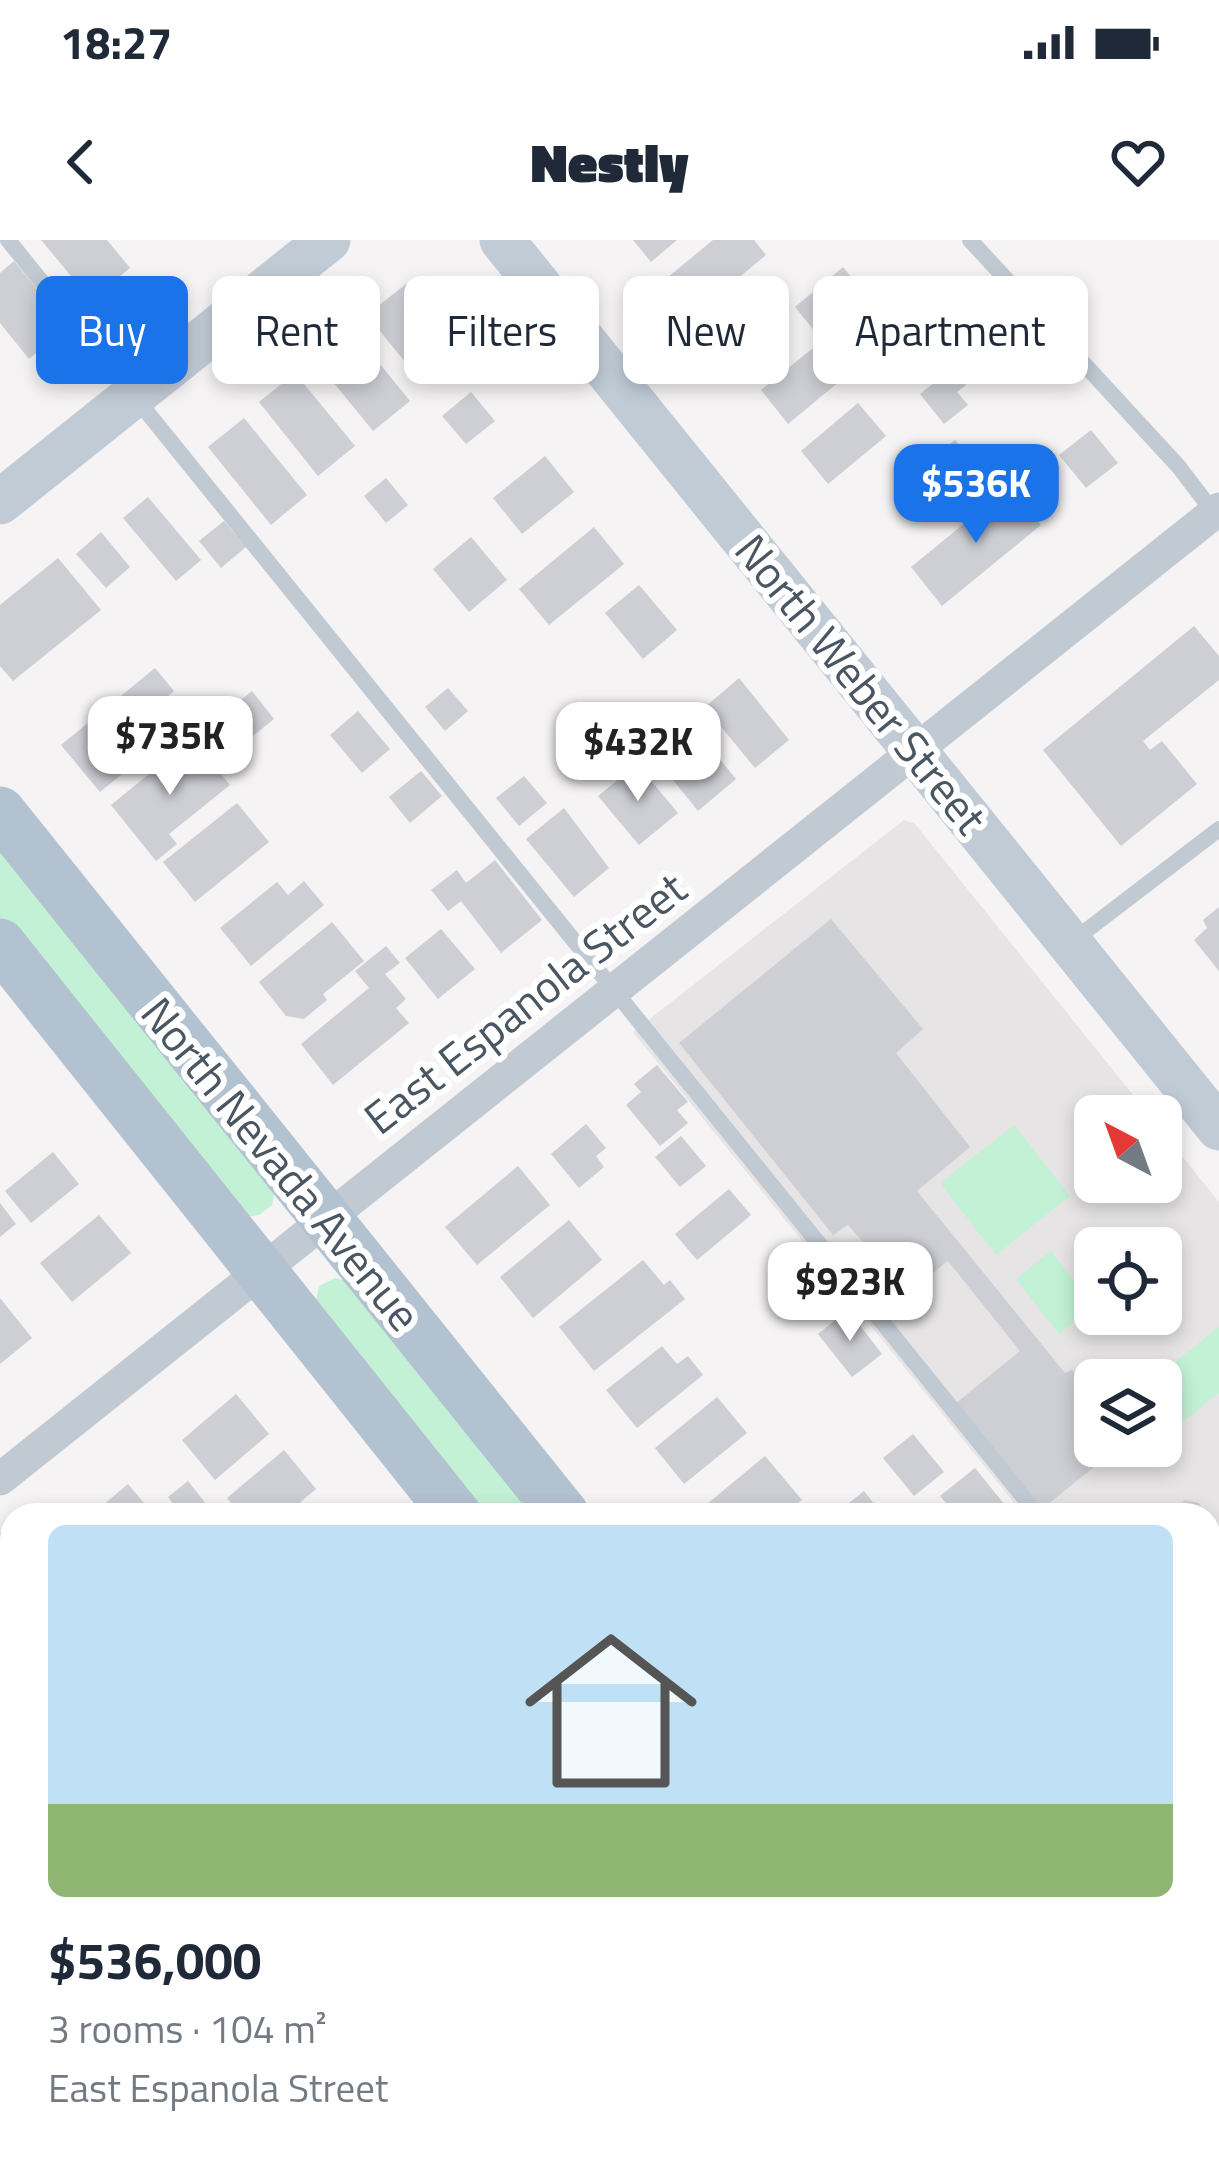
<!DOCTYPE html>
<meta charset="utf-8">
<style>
:root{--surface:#fff;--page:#f6f6f7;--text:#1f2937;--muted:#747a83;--accent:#1a73e8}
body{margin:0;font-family:"Titillium Web",sans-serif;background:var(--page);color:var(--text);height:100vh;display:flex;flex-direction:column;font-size:45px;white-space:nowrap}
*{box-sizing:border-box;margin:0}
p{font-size:39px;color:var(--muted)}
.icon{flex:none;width:66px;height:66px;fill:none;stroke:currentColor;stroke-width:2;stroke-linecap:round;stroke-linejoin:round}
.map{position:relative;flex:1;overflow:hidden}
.panel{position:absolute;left:0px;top:1263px;width:1221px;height:660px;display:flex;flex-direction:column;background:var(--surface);border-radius:36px 36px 0 0;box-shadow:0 6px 18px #0003}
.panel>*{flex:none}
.guide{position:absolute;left:36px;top:36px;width:1149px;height:108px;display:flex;gap:24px}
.needle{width:78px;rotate:319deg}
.controls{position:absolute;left:1074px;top:855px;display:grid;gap:24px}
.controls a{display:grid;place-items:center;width:108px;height:108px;border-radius:18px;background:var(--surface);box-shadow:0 6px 18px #0003;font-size:60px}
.price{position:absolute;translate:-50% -102px;padding:0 27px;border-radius:24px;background:#fff;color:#222;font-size:39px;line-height:78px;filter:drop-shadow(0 3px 6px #0008)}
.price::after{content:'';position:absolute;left:50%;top:72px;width:36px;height:27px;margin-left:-18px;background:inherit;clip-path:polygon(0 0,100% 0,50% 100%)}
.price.on{background:var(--accent);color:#fff}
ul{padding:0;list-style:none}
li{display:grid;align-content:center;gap:24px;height:636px;padding:0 48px}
li span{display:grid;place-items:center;height:372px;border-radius:18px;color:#555}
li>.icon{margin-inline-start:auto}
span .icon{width:216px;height:216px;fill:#fffc;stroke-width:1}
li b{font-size:51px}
.chip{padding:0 42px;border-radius:18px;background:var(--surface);box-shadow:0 6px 18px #0003;font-size:42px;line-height:108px}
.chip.on{background:var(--accent);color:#fff}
.status{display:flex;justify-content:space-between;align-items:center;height:84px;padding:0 60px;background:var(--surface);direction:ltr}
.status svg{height:33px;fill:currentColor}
header{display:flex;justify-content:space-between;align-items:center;height:156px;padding:0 48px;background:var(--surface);font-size:54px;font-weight:800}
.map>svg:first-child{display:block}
</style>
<div class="status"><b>18:27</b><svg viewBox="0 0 49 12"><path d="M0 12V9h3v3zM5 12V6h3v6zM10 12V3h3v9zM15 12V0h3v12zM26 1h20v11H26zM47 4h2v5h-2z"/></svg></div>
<header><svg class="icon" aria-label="back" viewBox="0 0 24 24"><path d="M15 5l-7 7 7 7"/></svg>Nestly<svg class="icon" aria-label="heart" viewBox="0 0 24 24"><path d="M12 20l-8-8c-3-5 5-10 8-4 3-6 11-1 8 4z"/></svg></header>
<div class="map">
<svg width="1219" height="1923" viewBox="0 0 1219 1923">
<rect width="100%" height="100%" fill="#f5f3f3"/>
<path fill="#e6e4e5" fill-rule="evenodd" d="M904,580L915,584L1150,876H1095V942H1161V890L1219,962V1309L1209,1317V1275H1024L633,792ZM1095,1008H1161V1074H1095ZM1095,1140H1161V1206H1095Z"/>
<g fill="#c3f1d5">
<polygon points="0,599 275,951 272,965 259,975 243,977 0,681"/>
<polygon points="1014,885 1070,956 996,1015 940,943"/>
<polygon points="1051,1011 1094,1066 1059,1094 1016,1039"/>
<polygon points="335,1038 355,1044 540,1275 476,1275 315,1065 319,1046"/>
<polygon points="1219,1087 1219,1153 1161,1199 1161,1140 1152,1140"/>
</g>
<g fill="#cdcfd5">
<polygon points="41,0 107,0 130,28 91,60"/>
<polygon points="633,0 677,0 651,22"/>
<polygon points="713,0 754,0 766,15 691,77 662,42"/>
<polygon points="14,21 68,87 29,119 0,83 0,33"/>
<polygon points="843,27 865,54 817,94 795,67"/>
<polygon points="406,44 461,111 422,143 367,75"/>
<polygon points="760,45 781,71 769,81 778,91 736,127 705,91"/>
<polygon points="353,91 410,161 373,191 316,121"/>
<polygon points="813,108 840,141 788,184 761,150"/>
<polygon points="952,128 966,145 957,152 968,165 944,184 920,154"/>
<polygon points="295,133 355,206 318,236 259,162"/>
<polygon points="471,152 495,181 466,204 442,176"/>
<polygon points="858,163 886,196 828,244 801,211"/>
<polygon points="244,178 307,255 271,285 208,207"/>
<polygon points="1091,190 1118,223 1086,248 1059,215"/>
<polygon points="955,200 980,232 931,271 906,239"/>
<polygon points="545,216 574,252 522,294 493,258"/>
<polygon points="386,238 408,265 386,283 364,256"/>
<polygon points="1009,247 1041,285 942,366 911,327"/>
<polygon points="148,257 201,320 176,341 123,278"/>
<polygon points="224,281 246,307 221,328 199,301"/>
<polygon points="594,287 624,324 549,385 519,349"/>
<polygon points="101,292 130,327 106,348 76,314"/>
<polygon points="471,297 507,340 469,372 433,329"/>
<polygon points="58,318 101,370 13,441 0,426 0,365"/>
<polygon points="639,345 677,390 643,419 605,373"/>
<polygon points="1194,386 1219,416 1219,440 1143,501 1150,510 1162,501 1197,544 1121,606 1043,510"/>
<polygon points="155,428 174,451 156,466 176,490 100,552 61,505"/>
<polygon points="739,438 789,500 755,528 705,467"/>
<polygon points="448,448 468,471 445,491 425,467"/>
<polygon points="252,451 274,479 243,504 221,476"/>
<polygon points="358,471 390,509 362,533 330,495"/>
<polygon points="691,484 736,539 698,571 653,515"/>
<polygon points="192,499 230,545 169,594 177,604 156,621 111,565"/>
<polygon points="637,524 678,573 639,605 598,556"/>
<polygon points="421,531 442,556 410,583 389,557"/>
<polygon points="524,536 547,563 519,586 496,558"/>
<polygon points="237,563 269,602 195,662 163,622"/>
<polygon points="564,568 609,628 574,657 526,599"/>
<polygon points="495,620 542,680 501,713 461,661 448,671 431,650 457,630 466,643"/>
<polygon points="304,641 324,665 251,726 220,688 277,642 288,655"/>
<polygon points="1219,667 1219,731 1194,700 1207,688 1203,680"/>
<polygon points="831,679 923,789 896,813 970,907 917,951 1065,1133 1072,1130 1095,1159 1095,1206 1120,1206 1042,1269 956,1163 1020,1111 948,1021 908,1053 848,985 833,995 679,803"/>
<polygon points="332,682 364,721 323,754 327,760 304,779 286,776 259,742"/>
<polygon points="441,689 475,729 438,759 405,718"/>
<polygon points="386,706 400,723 385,734 406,759 396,768 409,783 333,845 301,804 369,748 355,731"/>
<polygon points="657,825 688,862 677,870 688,883 660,906 626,865 641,852 634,844"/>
<polygon points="586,884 606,908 596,916 604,927 579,948 551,914"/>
<polygon points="681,896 706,926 680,947 655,917"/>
<polygon points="53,912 79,944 31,983 5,951"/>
<polygon points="518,926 550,965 477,1025 445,987"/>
<polygon points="729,949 751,975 697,1020 675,994"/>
<polygon points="0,963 16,984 0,997"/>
<polygon points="99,975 131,1013 72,1062 40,1023"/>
<polygon points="569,980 602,1020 533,1078 500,1037"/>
<polygon points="643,1020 664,1045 670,1040 685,1059 594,1131 559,1087"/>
<polygon points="0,1058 32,1098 0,1124"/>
<polygon points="848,1070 882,1114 852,1137 818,1094"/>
<polygon points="662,1106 677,1124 688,1116 703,1135 637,1188 606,1150"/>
<polygon points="236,1154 269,1194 215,1240 182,1200"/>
<polygon points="717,1157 747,1193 684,1244 655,1208"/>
<polygon points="913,1194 944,1232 914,1256 883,1218"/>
<polygon points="284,1210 316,1249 285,1275 241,1275 227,1258"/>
<polygon points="765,1216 802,1260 784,1275 706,1275 701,1269"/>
<polygon points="975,1228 1013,1275 956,1275 940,1256"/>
<polygon points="188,1241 213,1273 210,1275 182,1275 168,1257"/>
<polygon points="128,1244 154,1275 91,1275"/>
<polygon points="864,1251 883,1275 834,1275"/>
<polygon points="1185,1260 1199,1263 1205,1275 1168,1275"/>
<polygon points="12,1340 12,1420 0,1405 0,1349"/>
<polygon points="1217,1370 1219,1432 1209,1441 1209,1377"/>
<polygon points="0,1555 12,1569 12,1601 0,1611"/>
<polygon points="10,1623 12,1690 0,1699 0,1632"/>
<polygon points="12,1724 12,1757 0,1742 0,1734"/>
<polygon points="1209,1761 1219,1773 1219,1840 1209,1848"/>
<polygon points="1219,1880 1219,1923 1216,1923 1206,1911 1209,1911 1209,1888"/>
<polygon points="157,1911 242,1911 227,1923 147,1923 145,1920"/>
<polygon points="507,1911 554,1911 539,1923 517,1923"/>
<polygon points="759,1911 830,1911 815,1923 745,1923"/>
</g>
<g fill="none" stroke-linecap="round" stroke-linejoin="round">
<g stroke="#c1cad2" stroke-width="16">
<polyline points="8,0 1038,1275"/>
<polyline points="970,0 1179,227 1217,277"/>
<polyline points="1070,703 1219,589"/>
<polyline points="0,1300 12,1315"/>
<polyline points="1209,1492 1219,1505"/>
<polyline points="486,1911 495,1923"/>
</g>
<g stroke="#c1cad2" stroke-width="33">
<polyline points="0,1239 1219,269"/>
<polyline points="0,1893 12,1908"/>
<polyline points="375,1923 390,1911"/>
</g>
<g stroke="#c1cbd6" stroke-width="45">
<polyline points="502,0 1219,888"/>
<polyline points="0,262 328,0"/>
</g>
<g stroke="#b3c2d1" stroke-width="51">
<polyline points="0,572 564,1275"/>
<polyline points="0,704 456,1275"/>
<polyline points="965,1911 975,1923"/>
<polyline points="1075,1911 1084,1923"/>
</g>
</g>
<g text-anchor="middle" stroke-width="12" stroke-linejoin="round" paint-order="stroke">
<g font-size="45" fill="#4a5661" stroke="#fff">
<text transform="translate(861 444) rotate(51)" y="16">North Weber Street</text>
<text transform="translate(525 763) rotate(-38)" y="16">East Espanola Street</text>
<text transform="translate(281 924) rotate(51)" y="16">North Nevada Avenue</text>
</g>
</g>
</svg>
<div class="controls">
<a><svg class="needle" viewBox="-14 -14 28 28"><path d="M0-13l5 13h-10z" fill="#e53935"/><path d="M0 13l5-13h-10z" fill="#747a83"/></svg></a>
<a><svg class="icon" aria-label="locate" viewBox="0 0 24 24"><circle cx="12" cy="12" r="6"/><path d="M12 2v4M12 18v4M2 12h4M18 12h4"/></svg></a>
<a><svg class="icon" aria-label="layers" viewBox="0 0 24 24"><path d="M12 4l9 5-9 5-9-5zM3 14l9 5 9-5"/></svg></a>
</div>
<b class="price on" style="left:976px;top:306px">$536K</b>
<b class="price" style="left:170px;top:558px">$735K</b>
<b class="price" style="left:638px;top:564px">$432K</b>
<b class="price" style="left:850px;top:1104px">$923K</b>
<div class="guide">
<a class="chip on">Buy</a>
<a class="chip">Rent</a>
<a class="chip">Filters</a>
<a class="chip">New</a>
<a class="chip">Apartment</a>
</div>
<section class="panel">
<ul>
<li><span style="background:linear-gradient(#bfe0f5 75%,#8fb573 0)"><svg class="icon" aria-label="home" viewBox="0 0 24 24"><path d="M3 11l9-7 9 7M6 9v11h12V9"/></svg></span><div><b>$536,000</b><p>3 rooms · 104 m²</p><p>East Espanola Street</p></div></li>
</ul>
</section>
</div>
